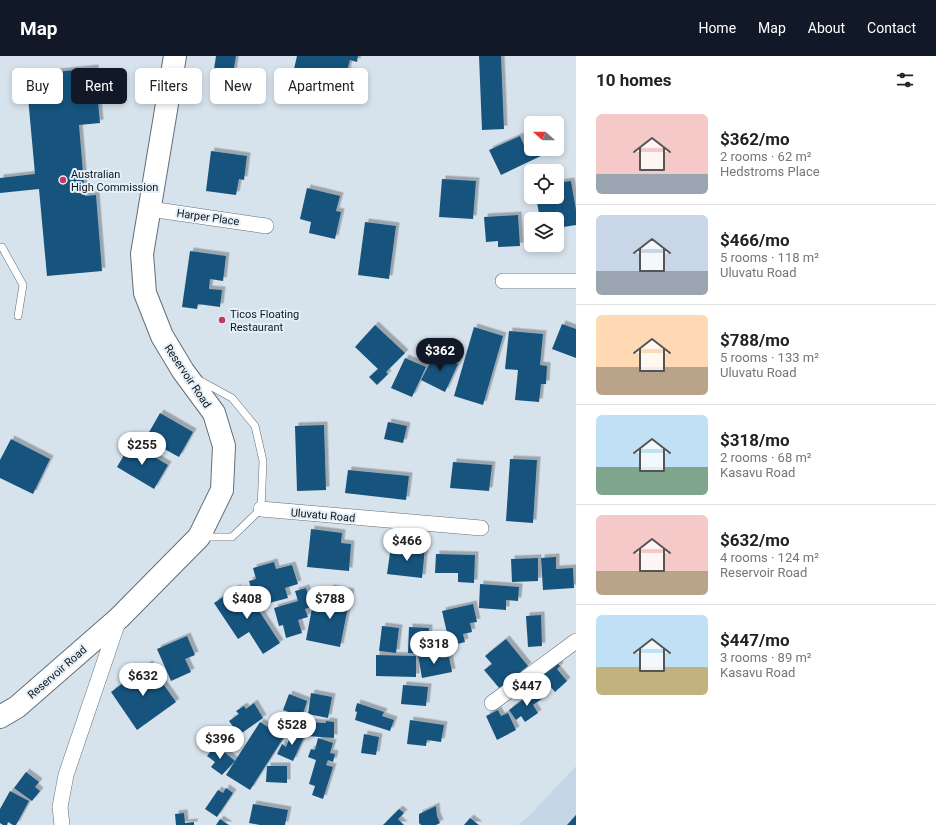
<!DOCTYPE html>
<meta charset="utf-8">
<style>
:root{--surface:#fff;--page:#f2f2f2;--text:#222;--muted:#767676;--line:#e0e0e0;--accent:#111827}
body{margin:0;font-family:Roboto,sans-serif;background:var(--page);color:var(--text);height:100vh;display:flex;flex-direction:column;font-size:15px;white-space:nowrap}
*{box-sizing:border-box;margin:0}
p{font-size:13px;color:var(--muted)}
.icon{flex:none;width:22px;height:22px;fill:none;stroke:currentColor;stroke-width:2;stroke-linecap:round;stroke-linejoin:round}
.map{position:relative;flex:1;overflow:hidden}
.drawer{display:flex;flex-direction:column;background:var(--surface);width:360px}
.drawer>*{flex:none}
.guide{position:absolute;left:12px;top:12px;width:380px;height:36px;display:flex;gap:8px}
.needle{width:26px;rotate:291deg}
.tools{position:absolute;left:524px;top:60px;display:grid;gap:8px}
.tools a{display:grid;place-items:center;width:40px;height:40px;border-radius:6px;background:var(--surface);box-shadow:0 2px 6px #0003;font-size:20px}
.price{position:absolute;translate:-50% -34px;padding:0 9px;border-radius:14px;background:#fff;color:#222;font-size:13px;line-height:26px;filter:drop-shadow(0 1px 2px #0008)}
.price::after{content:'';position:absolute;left:50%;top:24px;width:12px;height:9px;margin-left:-6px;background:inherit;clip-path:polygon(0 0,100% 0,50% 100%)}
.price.current{background:var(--accent);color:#fff}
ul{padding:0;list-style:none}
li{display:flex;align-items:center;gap:12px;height:100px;padding:0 20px}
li+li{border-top:1px solid var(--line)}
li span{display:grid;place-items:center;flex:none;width:112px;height:80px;border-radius:6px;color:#555}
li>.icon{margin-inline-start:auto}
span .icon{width:48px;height:48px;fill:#fffc;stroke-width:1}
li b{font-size:17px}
h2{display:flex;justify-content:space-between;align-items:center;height:48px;padding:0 20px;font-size:17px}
.pill{padding:0 14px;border-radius:6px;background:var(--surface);box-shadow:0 2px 6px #0003;font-size:14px;line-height:36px}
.pill.current{background:var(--accent);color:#fff}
header{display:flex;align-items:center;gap:24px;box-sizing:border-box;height:56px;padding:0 20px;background:var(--accent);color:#fff}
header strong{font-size:19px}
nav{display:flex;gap:22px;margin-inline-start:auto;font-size:14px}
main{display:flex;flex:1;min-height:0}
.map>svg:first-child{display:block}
</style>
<header>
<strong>Map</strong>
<nav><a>Home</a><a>Map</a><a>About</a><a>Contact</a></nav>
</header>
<main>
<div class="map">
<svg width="576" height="769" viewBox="0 0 576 769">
<defs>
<filter id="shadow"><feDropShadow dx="3.5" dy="-3.5" stdDeviation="0" flood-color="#0004"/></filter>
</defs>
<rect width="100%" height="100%" fill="#d6e2ec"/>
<polygon fill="#c5d6e6" points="576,710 576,769 518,769 528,761"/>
<g fill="#19537d" filter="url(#shadow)">
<polygon points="216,0 236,0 232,23 213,20"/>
<polygon points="297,0 358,0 357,6 350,4 347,15 356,17 352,35 325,29 328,19 323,18 320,32 291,26"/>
<polygon points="479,0 501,0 504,73 482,74"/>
<polygon points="95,12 100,67 79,69 85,140 96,139 102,215 47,220 39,133 0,137 0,122 35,118 26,19"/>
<polygon points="520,80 524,89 531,85 531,93 540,93 543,99 501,119 489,94"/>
<polygon points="211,95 247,100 244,124 239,123 236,139 206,135"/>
<polygon points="442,123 476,125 473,163 439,161"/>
<polygon points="571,125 576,154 576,169 557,172 557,163 540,163 536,141 557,141 557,127"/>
<polygon points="307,132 340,140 336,155 341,156 335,183 309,177 311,166 300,163"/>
<polygon points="518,159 520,190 498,191 498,185 486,186 484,161"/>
<polygon points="365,166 396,170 389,223 358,219"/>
<polygon points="190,195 226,200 223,225 210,223 209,233 222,234 220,251 198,248 197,253 182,251"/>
<polygon points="562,268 576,273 576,302 552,293"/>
<polygon points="375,269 405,297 386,316 388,318 377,329 369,321 378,313 355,291"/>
<polygon points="474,271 503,280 483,349 454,340"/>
<polygon points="509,275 543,278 540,309 547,310 546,328 541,328 539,346 515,344 518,314 505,313"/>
<polygon points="435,297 458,308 445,336 421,324"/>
<polygon points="405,302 426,311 412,341 391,332"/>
<polygon points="160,357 193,376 179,401 157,389 159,385 148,378"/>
<polygon points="388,366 407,370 403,387 384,383"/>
<polygon points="324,369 326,434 297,435 295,370"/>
<polygon points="11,383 50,403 33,438 0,422 0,404"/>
<polygon points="131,387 168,409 154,433 117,411"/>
<polygon points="510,403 537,404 533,467 506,465"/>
<polygon points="453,406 492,409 489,435 450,432"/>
<polygon points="348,414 409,420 406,444 345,437"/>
<polygon points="311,473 342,477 341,487 351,488 349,515 307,511"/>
<polygon points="402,489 425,492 422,522 387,518 390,497 401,499"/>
<polygon points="436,498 475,499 474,527 458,526 458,517 435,517"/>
<polygon points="556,501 556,513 573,512 574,532 543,534 541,502"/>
<polygon points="538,502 538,525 512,526 511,503"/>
<polygon points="274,506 276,513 292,509 298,528 285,532 288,542 262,549 260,541 254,542 249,525 256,523 253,512"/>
<polygon points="480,528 519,531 518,545 506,544 506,554 479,552"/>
<polygon points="237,532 245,544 250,541 280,587 263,598 249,576 238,583 214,547"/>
<polygon points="306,532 311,551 305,553 308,561 298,564 302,577 286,582 283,569 279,570 274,552 298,545 295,535"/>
<polygon points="330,532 351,536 340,591 306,584 312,552 325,555"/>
<polygon points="473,548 477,566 470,567 472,576 463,578 465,586 450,590 442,555"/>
<polygon points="541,559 542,590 528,591 526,560"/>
<polygon points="382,570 399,572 396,597 379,595"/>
<polygon points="409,571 429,572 428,595 423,595 423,597 408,597"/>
<polygon points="187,580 195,599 185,603 191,616 171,625 157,593"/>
<polygon points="506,583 528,610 500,633 484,614 492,608 485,600"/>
<polygon points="440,595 441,602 449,601 452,616 422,622 418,599"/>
<polygon points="376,599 416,600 416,621 376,620"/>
<polygon points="553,602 560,610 557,613 567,625 555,636 550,630 543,636 530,622"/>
<polygon points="149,608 176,646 137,674 111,636"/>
<polygon points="403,629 428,631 426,650 401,648"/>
<polygon points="537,633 543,642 533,649 538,657 525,666 521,660 516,664 509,654"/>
<polygon points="311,637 332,641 328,662 308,658"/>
<polygon points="289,638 307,645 302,661 283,654"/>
<polygon points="254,647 263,662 239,679 229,665 239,658 236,655 244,650 246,653"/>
<polygon points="357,647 384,656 382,660 394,664 390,675 355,664 357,656 355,655"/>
<polygon points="498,654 501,660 508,657 516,674 497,684 486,660"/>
<polygon points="410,664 444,669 441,686 427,684 426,690 407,688"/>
<polygon points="326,665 334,666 334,682 307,680 308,666 326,667"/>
<polygon points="260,666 284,681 250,734 226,719"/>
<polygon points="293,674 305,679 293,705 277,698 282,688 286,691"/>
<polygon points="364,678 379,681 376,699 361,697"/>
<polygon points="318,682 333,687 330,697 335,698 333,706 328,704 326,709 333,711 323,743 312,739 315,730 309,728 316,704 308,701 311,693 315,694"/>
<polygon points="216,689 235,705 222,719 211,711 215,706 207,700"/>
<polygon points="267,710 287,710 287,727 266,726"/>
<polygon points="26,716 39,726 35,731 40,735 32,745 14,732"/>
<polygon points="226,732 233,737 217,761 205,753 218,734 223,737"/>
<polygon points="10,735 29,745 16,769 13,769 8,766 7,769 3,769 0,767 0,753"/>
<polygon points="253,748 288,754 285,769 260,769 249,767"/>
<polygon points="436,750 437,760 440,767 436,769 421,769 419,767 419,758"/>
<polygon points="399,753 404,757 398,763 404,769 383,769"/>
<polygon points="184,757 185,767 194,766 194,769 176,769 175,758"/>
<polygon points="576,759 576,769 567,769"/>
<polygon points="470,762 479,769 464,769"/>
<polygon points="220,763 229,769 216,769"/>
</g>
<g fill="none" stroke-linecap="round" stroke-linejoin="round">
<g stroke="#656f78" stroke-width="8">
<g id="lane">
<polyline points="0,191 2,191 23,229 18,260"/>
<polyline points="199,324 232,342 255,370 263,405 261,453 232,481 202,481"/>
</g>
</g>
<g stroke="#656f78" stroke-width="16">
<g id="street">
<polyline points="150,153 266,170"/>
<polyline points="503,225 576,225"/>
<polyline points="261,453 481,472"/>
<polyline points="492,647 576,585"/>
<polyline points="62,769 60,751 66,719 119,563"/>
</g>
</g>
<g stroke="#656f78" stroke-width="24">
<polyline id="highway" points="0,661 17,651 119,562 199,481 222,434 224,390 214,357 183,315 162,280 145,237 142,198 175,0"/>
</g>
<use href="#lane" stroke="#fff" stroke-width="7"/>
<use href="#street" stroke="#fff" stroke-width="15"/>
<use href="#highway" stroke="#fff" stroke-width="22"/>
</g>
<g fill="#c6375f" stroke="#e3eff9" stroke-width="1.5">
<circle cx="63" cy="124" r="4"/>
<circle cx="222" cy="264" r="4"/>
</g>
<g text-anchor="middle" stroke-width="4" stroke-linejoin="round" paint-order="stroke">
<g font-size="11" fill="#12161a" stroke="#e3eff9" text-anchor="start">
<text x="71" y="122">Australian<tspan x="71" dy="13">High Commission</tspan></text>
<text x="230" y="262">Ticos Floating<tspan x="230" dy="13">Restaurant</tspan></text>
</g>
<g font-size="11" fill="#12161a" stroke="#e3eff9">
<text transform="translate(208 161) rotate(8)" y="4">Harper Place</text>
<text transform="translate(188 320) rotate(56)" y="4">Reservoir Road</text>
<text transform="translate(323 459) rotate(5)" y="4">Uluvatu Road</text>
<text transform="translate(57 616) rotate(-41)" y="4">Reservoir Road</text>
</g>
</g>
</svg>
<div class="tools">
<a><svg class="needle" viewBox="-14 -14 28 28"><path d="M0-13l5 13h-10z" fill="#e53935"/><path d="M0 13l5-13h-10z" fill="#767676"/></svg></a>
<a><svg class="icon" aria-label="locate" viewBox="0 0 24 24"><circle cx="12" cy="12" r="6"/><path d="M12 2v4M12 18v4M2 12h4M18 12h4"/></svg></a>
<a><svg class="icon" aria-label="layers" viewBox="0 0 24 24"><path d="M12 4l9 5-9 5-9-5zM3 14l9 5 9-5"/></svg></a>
</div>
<b class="price current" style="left:440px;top:316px">$362</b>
<b class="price" style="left:142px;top:410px">$255</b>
<b class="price" style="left:407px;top:506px">$466</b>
<b class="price" style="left:247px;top:564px">$408</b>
<b class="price" style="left:330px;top:564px">$788</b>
<b class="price" style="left:434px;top:609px">$318</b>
<b class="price" style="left:143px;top:641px">$632</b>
<b class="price" style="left:527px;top:651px">$447</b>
<b class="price" style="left:292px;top:690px">$528</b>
<b class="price" style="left:220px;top:704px">$396</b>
<div class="guide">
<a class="pill">Buy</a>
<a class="pill current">Rent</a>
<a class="pill">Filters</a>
<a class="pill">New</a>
<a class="pill">Apartment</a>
</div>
</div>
<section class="drawer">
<h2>10 homes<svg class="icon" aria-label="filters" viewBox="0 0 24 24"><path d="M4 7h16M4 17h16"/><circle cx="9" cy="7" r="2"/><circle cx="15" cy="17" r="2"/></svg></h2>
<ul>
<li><span style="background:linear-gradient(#f6c9c9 75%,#9aa5b1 0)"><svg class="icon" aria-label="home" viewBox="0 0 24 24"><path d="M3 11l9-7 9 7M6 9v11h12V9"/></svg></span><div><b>$362/mo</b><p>2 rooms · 62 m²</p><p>Hedstroms Place</p></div></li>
<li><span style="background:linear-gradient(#c9d6e8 70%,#9aa5b1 0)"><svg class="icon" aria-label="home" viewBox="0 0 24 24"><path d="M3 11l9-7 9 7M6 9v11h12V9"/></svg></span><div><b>$466/mo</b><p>5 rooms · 118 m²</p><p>Uluvatu Road</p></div></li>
<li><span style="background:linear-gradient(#ffd9b3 65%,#b9a48a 0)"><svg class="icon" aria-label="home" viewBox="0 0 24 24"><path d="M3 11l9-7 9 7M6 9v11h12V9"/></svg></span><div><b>$788/mo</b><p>5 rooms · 133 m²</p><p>Uluvatu Road</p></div></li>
<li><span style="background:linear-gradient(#bfe0f5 65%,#7fa58c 0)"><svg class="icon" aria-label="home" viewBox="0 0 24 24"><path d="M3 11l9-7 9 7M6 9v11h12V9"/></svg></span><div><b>$318/mo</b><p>2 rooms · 68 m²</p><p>Kasavu Road</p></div></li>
<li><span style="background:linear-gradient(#f6c9c9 70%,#b9a48a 0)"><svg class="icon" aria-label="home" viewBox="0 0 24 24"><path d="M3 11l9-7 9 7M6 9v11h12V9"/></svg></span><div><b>$632/mo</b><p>4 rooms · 124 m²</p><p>Reservoir Road</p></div></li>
<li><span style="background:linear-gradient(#bfe0f5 65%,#c2b280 0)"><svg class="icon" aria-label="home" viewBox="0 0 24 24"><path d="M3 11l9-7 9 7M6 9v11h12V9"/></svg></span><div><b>$447/mo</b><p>3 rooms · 89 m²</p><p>Kasavu Road</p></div></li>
</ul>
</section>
</main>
